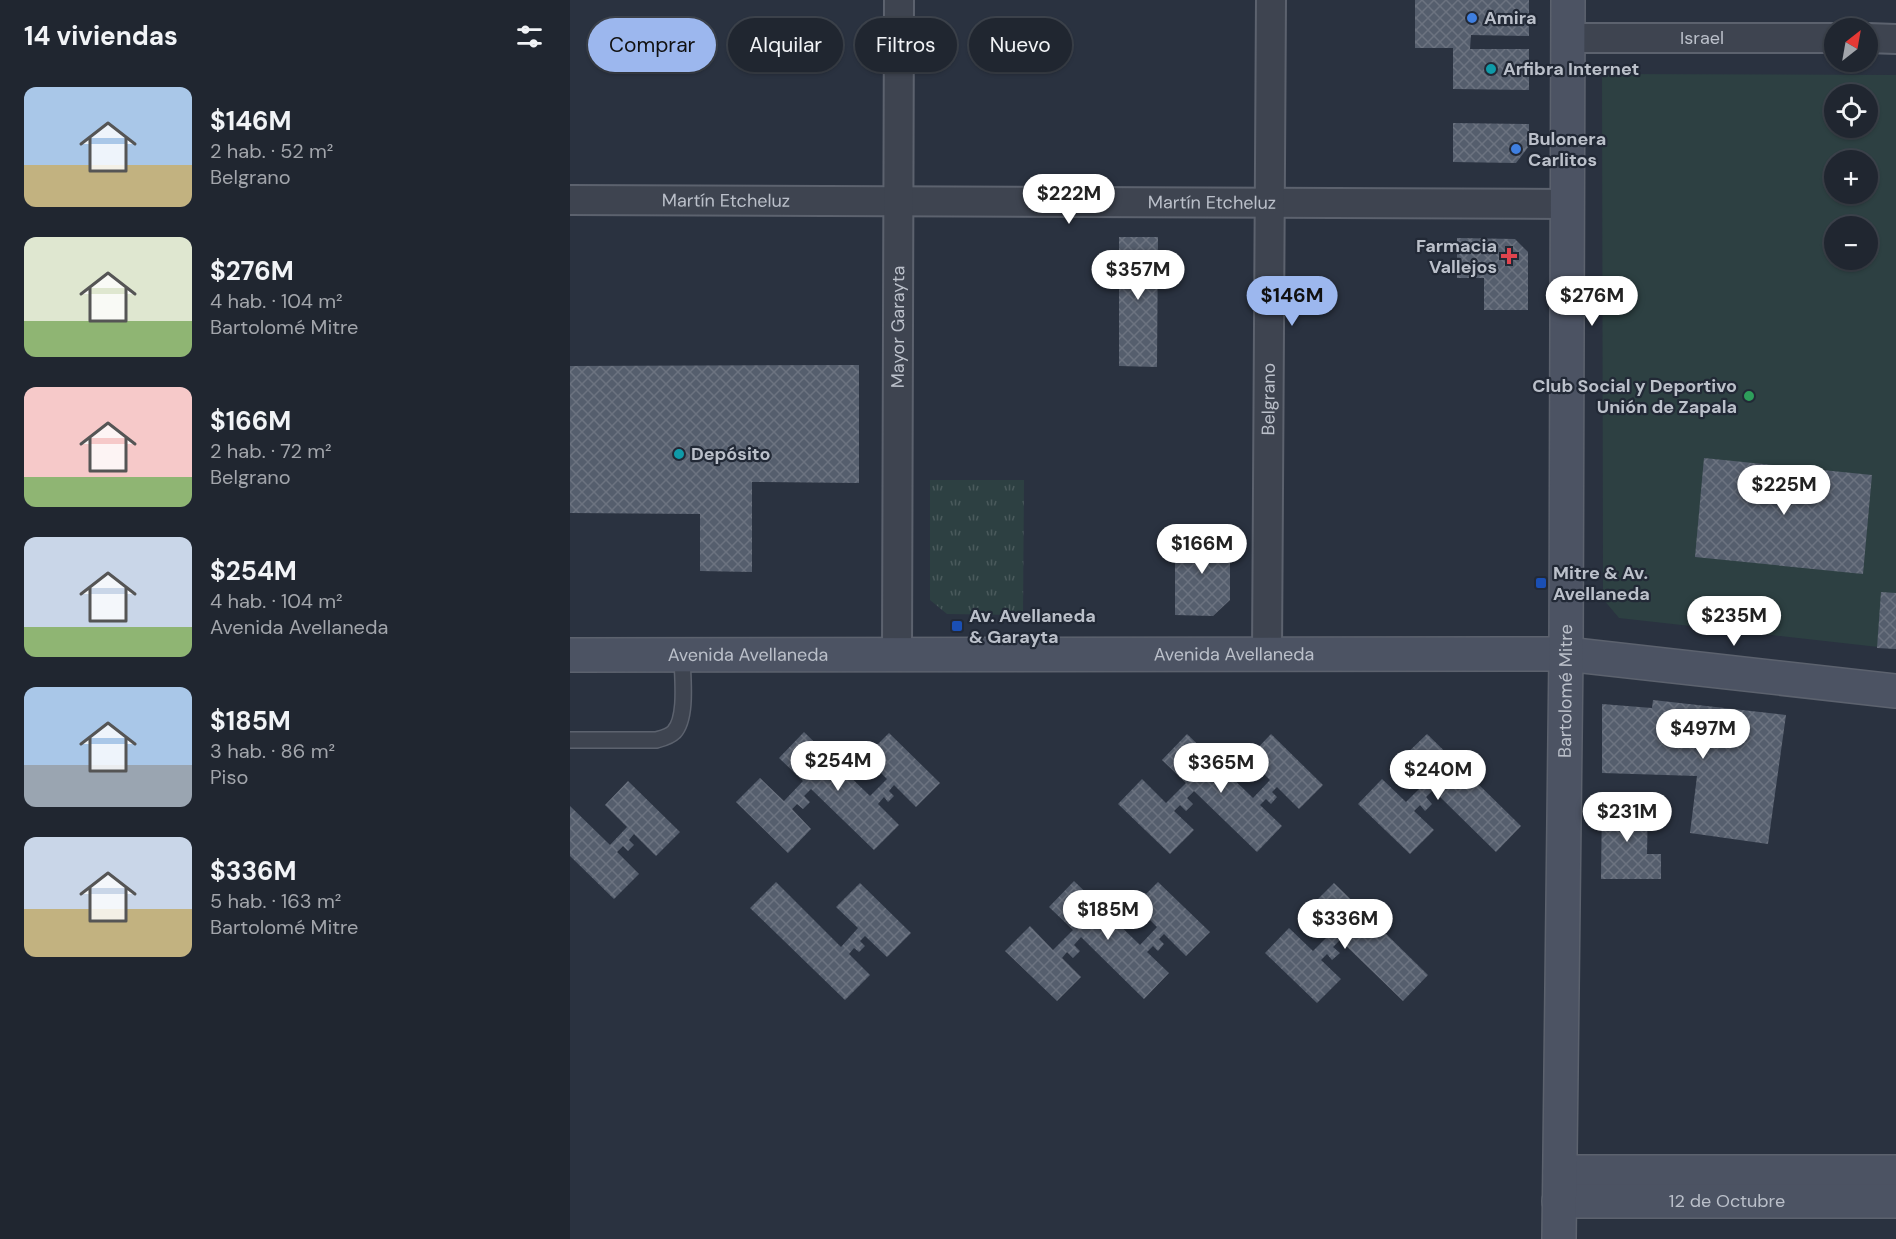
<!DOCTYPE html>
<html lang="es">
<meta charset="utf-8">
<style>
:root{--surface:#202630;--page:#282e38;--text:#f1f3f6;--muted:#a2a5ab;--line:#3d434c;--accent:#9cb7ee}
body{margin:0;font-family:"DM Sans",sans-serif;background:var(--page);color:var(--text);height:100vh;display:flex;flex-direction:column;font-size:22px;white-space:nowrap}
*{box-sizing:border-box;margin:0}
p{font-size:20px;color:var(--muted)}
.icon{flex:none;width:33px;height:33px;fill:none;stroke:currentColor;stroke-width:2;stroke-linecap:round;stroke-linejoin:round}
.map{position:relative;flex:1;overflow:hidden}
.panel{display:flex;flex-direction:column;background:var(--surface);width:570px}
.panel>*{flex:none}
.top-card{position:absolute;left:18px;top:18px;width:570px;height:54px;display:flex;gap:12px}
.needle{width:39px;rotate:31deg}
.controls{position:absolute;left:1254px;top:18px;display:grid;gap:12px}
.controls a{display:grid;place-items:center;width:54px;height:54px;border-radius:50%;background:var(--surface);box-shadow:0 2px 4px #0004,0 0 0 2px var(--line);font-size:30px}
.price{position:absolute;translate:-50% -51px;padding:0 14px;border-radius:21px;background:#fff;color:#222;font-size:20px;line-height:39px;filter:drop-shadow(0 2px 3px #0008)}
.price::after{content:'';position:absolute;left:50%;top:36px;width:18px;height:14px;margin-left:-9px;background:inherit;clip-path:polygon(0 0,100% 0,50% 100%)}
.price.active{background:var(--accent);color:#111}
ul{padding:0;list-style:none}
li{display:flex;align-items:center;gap:18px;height:150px;padding:0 24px}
li span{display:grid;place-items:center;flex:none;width:168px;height:120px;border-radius:12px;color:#555}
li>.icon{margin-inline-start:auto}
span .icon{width:72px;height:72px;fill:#fffc;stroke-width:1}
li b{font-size:26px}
h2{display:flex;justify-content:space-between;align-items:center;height:72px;padding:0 24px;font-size:26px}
.chip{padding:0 21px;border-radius:27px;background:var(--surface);box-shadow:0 2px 4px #0004,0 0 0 2px var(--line);font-size:21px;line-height:54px}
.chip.active{background:var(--accent);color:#111}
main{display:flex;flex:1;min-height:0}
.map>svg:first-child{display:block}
</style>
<main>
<section class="panel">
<h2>14 viviendas<svg class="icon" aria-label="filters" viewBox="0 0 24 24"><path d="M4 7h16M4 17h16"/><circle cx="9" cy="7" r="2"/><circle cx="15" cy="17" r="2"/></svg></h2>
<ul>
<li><span style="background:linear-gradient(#a9c7e8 65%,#c2b280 0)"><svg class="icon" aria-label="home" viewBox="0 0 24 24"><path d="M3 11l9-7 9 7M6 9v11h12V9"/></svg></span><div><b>$146M</b><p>2 hab. · 52 m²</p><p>Belgrano</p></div></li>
<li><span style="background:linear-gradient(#dfe7d0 70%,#8fb573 0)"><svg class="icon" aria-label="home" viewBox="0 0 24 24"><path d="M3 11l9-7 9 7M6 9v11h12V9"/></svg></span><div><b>$276M</b><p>4 hab. · 104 m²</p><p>Bartolomé Mitre</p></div></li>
<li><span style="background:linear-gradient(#f6c9c9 75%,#8fb573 0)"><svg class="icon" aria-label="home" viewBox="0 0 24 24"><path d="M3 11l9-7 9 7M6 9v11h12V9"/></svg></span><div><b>$166M</b><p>2 hab. · 72 m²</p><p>Belgrano</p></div></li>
<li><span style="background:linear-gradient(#c9d6e8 75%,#8fb573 0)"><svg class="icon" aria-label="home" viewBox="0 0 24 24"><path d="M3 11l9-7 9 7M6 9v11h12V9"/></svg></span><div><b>$254M</b><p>4 hab. · 104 m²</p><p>Avenida Avellaneda</p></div></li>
<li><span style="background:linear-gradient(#a9c7e8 65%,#9aa5b1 0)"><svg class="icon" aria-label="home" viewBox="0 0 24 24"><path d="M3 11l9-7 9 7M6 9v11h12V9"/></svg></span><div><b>$185M</b><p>3 hab. · 86 m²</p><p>Piso</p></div></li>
<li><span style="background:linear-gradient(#c9d6e8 60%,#c2b280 0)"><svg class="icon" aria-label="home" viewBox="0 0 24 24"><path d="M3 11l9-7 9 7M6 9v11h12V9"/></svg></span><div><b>$336M</b><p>5 hab. · 163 m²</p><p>Bartolomé Mitre</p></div></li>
</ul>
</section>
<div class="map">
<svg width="1326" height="1239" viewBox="0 0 1326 1239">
<defs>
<pattern id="grass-tufts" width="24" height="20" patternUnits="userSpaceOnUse" patternTransform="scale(1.5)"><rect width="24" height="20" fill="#2d4042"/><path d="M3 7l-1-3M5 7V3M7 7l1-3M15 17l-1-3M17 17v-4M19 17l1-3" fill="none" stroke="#4a5a5c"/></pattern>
<pattern id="building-cross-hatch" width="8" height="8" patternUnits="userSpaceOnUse" patternTransform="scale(1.5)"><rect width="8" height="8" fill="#555e6d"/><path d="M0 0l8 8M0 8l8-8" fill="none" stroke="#6c7380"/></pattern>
</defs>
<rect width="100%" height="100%" fill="#2a3240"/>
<polygon fill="url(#grass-tufts)" points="360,480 454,480 453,615 377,614 360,600"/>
<path fill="#2d4042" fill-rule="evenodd" d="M1032,74L1326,75V649L1049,618L1033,599ZM1264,94H1298V128H1264ZM1264,160H1298V194H1264ZM1264,226H1298V260H1264Z"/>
<g fill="url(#building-cross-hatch)">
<polygon points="845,0 959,0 959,36 901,35 900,49 959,49 959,90 883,89 883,48 845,48"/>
<polygon points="883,123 959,124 959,146 946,163 883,162"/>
<polygon points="549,237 588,237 587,367 549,366"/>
<polygon points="887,238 945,239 958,252 958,310 914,310 914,278 887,278"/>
<polygon points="289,365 289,483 182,482 182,572 130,571 130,514 0,513 0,366"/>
<polygon points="1134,458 1302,475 1293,574 1125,557"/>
<polygon points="605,537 660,537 660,600 643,616 605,615"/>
<polygon points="1311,592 1326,593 1326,649 1307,648"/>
<polygon points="1083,700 1216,715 1198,844 1120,833 1127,776 1032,773 1032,704 1082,708"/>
<polygon points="234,732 300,796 317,779 295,757 319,733 370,783 346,807 324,785 319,791 324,796 318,802 314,797 308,804 329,825 304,850 241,789 234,796 240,802 233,809 227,804 222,809 241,829 218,853 166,802 190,778 214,801 233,781 209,758"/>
<polygon points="617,734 683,798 700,780 678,758 701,734 753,785 729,809 707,787 702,792 707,797 701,804 696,799 690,805 712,826 687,852 624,791 617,798 623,804 616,811 610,805 604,811 624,830 600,854 548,804 572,779 596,803 616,783 592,760"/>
<polygon points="857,734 951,826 926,852 863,790 856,797 862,804 855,811 850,805 844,811 864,830 840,854 788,804 812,779 836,802 855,783 831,759"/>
<polygon points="58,781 110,832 86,856 64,834 59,840 64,845 58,851 53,846 47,852 69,874 44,899 0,856 0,806 40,845 57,827 35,805"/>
<polygon points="1032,801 1078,802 1077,854 1091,854 1091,879 1031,879"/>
<polygon points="504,881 570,945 587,927 565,905 588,882 640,932 616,956 594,934 589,939 594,944 588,951 583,946 577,952 599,973 574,999 511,937 504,945 510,951 503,958 497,952 492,958 511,977 487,1001 435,951 460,926 483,950 503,930 479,907"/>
<polygon points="206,882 271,947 288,928 266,907 290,883 341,933 317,957 295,936 290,941 295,946 289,952 284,948 279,954 300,975 275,1000 180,908"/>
<polygon points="764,883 858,975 833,1001 770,940 763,947 770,953 762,960 757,954 751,960 771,979 747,1003 695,953 719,928 743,951 762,932 738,909"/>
</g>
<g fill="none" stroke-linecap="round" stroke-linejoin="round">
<g stroke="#5c626e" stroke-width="18">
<path id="lane" d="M0,740H86C93,738 99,737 104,732C118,717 112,674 112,655"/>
</g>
<g stroke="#5c626e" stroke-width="32">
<g id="street">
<path id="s1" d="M998,38H1264"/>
<polyline points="1298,38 1326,39"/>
<path id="s2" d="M0,200L997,204"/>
<path id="s3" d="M327,654L329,0"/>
<path id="s4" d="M697,654L701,0"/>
</g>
</g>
<g stroke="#5c626e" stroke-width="36">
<g id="secondary">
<path id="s5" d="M0,655L996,654L1326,691"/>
<polyline points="990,1172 1326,1172"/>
<path id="s6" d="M989,1201H1326"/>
<path id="s7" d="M989,1239L996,654L998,0"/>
</g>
</g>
<use href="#lane" stroke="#3e4450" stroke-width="15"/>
<use href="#street" stroke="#3e4450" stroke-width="28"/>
<use href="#secondary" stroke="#4c5363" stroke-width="33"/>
</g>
<g fill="#3f7fe0" stroke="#222936" stroke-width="2">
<circle cx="902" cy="18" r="6"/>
<circle cx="946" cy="149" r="6"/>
</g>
<g fill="#0f9aa8" stroke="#222936" stroke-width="2">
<circle cx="921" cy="69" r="6"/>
<circle cx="109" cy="454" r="6"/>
</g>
<path fill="#e0444e" stroke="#222936" stroke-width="2" d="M936 247h6v6h6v6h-6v6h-6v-6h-6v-6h6z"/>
<circle fill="#2e9e5b" stroke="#222936" stroke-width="2" cx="1179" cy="396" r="6"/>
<g fill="#1a4fb4" stroke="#222936" stroke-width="2">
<rect x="965" y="577" width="12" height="12" rx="3"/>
<rect x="381" y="620" width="12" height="12" rx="3"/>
</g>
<g text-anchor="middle" stroke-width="4.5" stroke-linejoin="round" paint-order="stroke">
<g font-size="18" font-weight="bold" fill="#bbc0ca" stroke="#222936" text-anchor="start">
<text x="914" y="24">Amira</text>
<text x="933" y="75">Arfibra Internet</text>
<text x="958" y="145">Bulonera<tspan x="958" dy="21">Carlitos</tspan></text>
<text x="927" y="252" text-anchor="end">Farmacia<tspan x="927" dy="21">Vallejos</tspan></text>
<text x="1167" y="392" text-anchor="end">Club Social y Deportivo<tspan x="1167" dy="21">Unión de Zapala</tspan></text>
<text x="121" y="460">Depósito</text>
<text x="983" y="579">Mitre &amp; Av.<tspan x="983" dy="21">Avellaneda</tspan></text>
<text x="399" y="622">Av. Avellaneda<tspan x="399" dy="21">&amp; Garayta</tspan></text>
</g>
<g font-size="18" fill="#bbc0ca" stroke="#222936">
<text dy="6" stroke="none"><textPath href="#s1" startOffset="134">Israel</textPath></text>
<text dy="6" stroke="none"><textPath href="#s2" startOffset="156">Martín Etcheluz</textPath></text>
<text dy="6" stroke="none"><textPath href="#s2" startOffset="642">Martín Etcheluz</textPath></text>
<text dy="6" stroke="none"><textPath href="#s3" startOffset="327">Mayor Garayta</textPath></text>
<text dy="6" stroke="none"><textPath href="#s4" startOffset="255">Belgrano</textPath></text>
<text dy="6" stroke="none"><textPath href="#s5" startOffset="664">Avenida Avellaneda</textPath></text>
<text dy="6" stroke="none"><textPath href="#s5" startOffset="178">Avenida Avellaneda</textPath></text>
<text dy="6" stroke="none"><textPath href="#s7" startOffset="548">Bartolomé Mitre</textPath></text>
<text dy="6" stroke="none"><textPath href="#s6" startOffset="168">12 de Octubre</textPath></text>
</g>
</g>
</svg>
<div class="controls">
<a><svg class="needle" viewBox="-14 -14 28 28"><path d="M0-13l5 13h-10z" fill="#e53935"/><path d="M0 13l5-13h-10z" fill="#a2a5ab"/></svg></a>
<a><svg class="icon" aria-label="locate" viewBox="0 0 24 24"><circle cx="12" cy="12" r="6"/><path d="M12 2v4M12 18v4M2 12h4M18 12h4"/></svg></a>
<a>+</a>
<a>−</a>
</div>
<b class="price" style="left:499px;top:225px">$222M</b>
<b class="price" style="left:568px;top:301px">$357M</b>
<b class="price active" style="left:722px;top:327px">$146M</b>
<b class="price" style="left:1022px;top:327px">$276M</b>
<b class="price" style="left:1214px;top:516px">$225M</b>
<b class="price" style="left:632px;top:575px">$166M</b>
<b class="price" style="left:1164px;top:647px">$235M</b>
<b class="price" style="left:1133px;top:760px">$497M</b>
<b class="price" style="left:268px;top:792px">$254M</b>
<b class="price" style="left:651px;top:794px">$365M</b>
<b class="price" style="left:868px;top:801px">$240M</b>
<b class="price" style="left:1057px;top:843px">$231M</b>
<b class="price" style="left:538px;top:941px">$185M</b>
<b class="price" style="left:775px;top:950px">$336M</b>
<div class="top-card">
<a class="chip active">Comprar</a>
<a class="chip">Alquilar</a>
<a class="chip">Filtros</a>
<a class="chip">Nuevo</a>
</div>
</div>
</main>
